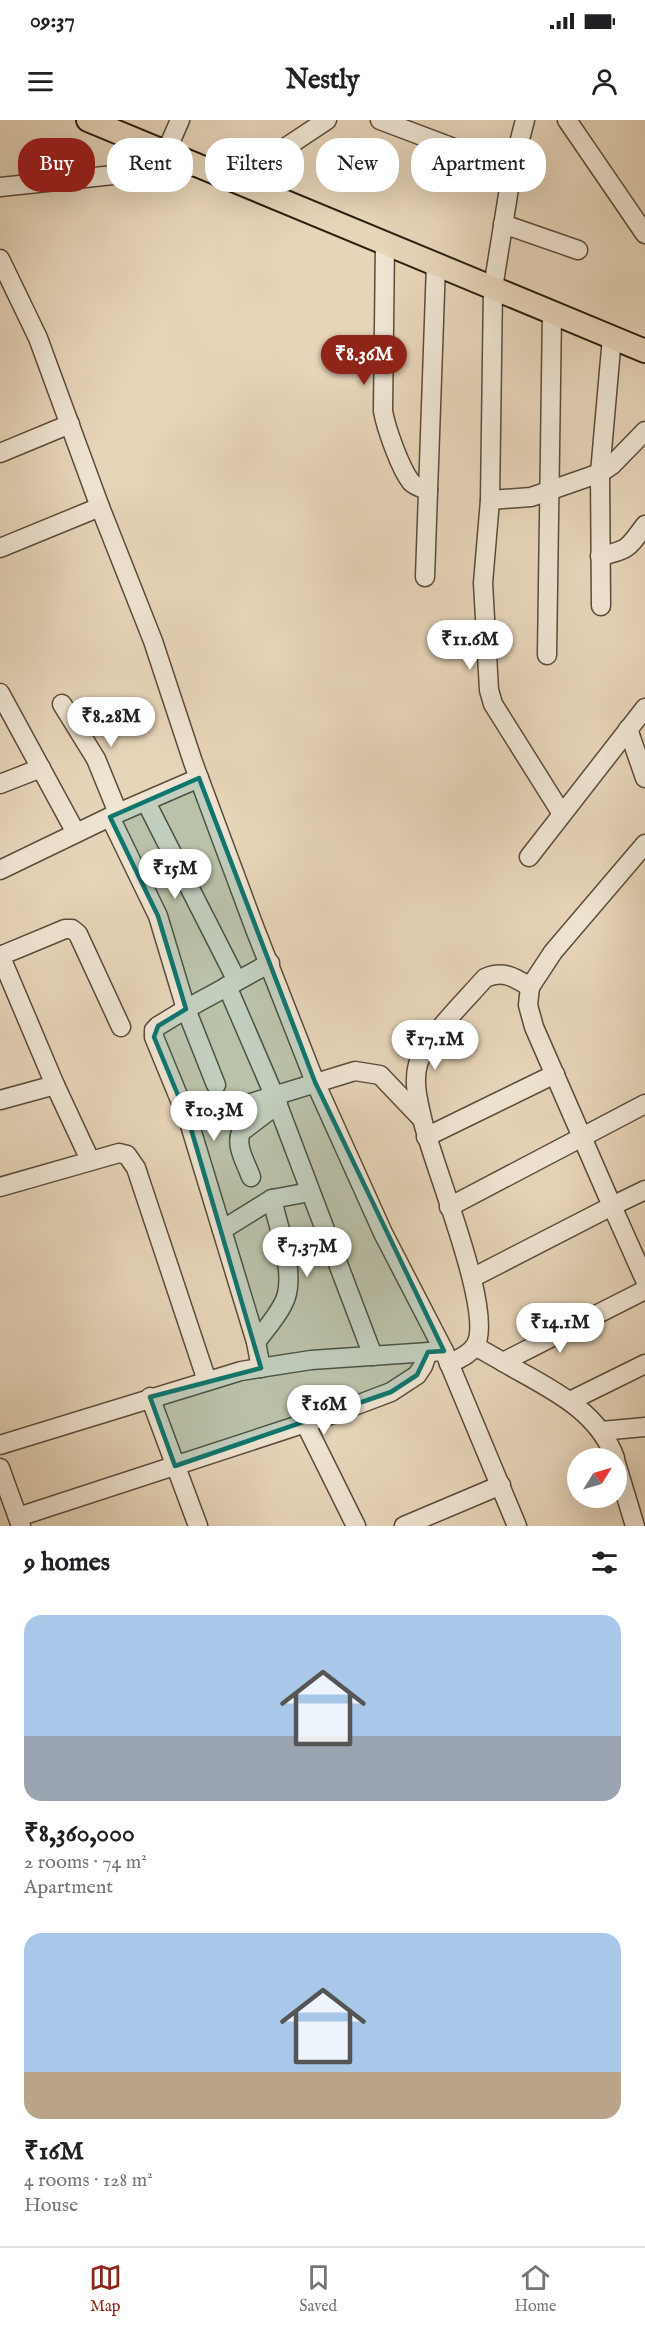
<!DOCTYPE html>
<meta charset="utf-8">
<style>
:root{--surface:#fff;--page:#f6f6f6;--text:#202124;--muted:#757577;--line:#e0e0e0;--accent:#8f2418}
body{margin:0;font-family:"IM FELL English",serif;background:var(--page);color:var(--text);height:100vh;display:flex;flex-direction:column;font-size:22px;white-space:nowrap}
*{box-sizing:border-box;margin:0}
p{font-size:20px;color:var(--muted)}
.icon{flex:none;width:33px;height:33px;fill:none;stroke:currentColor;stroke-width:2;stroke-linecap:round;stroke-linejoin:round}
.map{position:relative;height:1406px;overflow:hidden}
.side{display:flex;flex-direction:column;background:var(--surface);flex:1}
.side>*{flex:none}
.guide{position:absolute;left:18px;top:18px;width:609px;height:54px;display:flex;gap:12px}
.needle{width:39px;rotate:53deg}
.fabs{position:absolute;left:567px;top:1328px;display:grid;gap:12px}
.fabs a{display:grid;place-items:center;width:60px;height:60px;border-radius:50%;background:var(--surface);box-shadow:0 6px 24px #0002;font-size:30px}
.price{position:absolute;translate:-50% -51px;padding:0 14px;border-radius:21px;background:#fff;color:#222;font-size:20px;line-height:39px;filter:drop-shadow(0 2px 3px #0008)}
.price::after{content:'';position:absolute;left:50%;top:36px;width:18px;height:14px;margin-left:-9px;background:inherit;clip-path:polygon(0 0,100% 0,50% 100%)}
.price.on{background:var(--accent);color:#fff}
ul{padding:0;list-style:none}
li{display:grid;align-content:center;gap:12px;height:318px;padding:0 24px}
li span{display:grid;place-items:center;height:186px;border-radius:18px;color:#555}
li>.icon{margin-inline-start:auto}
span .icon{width:108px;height:108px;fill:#fffc;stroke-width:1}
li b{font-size:26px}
h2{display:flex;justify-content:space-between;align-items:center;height:72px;padding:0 24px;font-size:26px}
.tag{padding:0 21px;border-radius:24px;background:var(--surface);box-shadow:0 6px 24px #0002;font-size:21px;line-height:54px}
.tag.on{background:var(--accent);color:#fff}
.status{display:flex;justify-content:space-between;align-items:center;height:42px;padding:0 30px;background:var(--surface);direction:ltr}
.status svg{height:16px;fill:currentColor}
header{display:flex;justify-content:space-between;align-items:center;height:78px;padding:0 24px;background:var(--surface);font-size:27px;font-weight:700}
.tab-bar{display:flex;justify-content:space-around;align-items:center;height:84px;border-top:2px solid var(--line);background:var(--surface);font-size:16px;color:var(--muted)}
.tab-bar a{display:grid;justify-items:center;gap:3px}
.tab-bar .on{color:var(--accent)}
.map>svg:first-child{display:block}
</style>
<div class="status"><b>09:37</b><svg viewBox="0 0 49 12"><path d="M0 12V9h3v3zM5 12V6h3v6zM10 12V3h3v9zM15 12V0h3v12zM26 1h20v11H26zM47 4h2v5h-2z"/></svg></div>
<header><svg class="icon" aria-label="menu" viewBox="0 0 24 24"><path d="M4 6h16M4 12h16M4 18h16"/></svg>Nestly<svg class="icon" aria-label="person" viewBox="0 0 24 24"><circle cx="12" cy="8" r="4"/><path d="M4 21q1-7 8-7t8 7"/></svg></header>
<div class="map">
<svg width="645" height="1406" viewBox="0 0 645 1406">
<rect width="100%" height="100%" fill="#e7d5b9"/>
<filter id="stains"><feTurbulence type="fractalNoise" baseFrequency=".00333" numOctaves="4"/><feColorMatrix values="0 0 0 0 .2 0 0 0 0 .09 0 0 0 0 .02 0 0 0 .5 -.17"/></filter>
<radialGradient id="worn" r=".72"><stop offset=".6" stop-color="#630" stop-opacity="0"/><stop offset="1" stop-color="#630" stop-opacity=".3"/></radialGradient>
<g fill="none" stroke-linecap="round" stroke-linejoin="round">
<g stroke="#5a4c3b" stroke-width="21">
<g id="minor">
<polyline points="380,0 512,50 525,0"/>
<polyline points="567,0 645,114"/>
<polyline points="166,32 180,0"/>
<polyline points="512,50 493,168 490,380 483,463 489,570 493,584 562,694"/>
<polyline points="235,61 327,0"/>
<polyline points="0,67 198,46"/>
<polyline points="503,104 578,130"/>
<path d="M385,123L383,291C386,308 400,348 411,362C416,367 422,368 428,370"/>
<polyline points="0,139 38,218 100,387 153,521 193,642 255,809 315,962 383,1113 444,1231 517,1406"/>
<polyline points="0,333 70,304"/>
<polyline points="490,380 531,377 600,353 612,345 645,311"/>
<polyline points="0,428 100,387"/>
<path d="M600,436C629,430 628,428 645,405"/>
<polyline points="425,457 436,144"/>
<polyline points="601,486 600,353 612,217"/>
<polyline points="547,535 552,192"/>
<polyline points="0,573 76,713"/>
<polyline points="62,584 96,639 118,693"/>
<polyline points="628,609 645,658"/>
<polyline points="0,664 41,648"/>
<polyline points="146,682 237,861"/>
<polyline points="110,697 158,796 186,889 216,965"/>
<polyline points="529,737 645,588"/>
<polyline points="0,750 118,693 199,658"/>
<polyline points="0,835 55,965 90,1040"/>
<polyline points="0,836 65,809 72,809 78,814 121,907"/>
<polyline points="227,866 274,975 373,1236"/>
<polyline points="0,980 55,965"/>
<polyline points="189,1002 355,951 380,955 421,998"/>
<polyline points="426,1017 555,954"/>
<path d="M251,1057C246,1043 235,1026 241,1012L278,984"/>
<polyline points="0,1067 119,1033 127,1035 136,1048 207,1261"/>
<polyline points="645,1070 612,1086 645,1160"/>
<polyline points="449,1087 645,984"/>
<polyline points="222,1110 272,1079 310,1072"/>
<polyline points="472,1158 612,1086 534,907 528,885 530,867"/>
<path d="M256,1222C265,1210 276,1198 283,1184C298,1158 278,1107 272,1079"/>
<polyline points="475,1226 503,1242 645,1170"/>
<path d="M503,1242C546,1267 597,1288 615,1338"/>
<path d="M449,1244C458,1239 469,1235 475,1226C496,1194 431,1041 422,998C418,980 413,962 418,944C427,917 466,880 485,858C503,850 514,857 530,867L553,832L645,724"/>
<polyline points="261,1248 256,1222 189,1002 154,917 154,910 158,906 186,889 270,843"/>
<polyline points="150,1277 198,1406"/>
<polyline points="570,1281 645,1244"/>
<polyline points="305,1303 356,1406"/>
<polyline points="601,1311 645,1307"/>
<polyline points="0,1325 241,1251 311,1240 444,1231"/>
<polyline points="616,1343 635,1406"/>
<polyline points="0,1348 21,1406"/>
<polyline points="18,1397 333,1294 391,1272 417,1255 423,1246 428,1232"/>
<polyline points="404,1406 501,1365"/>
</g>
</g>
<g stroke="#2b1e11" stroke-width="26">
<polyline id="major" points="88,0 645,231"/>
</g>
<use href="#minor" stroke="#efe4d2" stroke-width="18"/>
<use href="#major" stroke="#e7d5b9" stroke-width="22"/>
</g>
<path fill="#0f766e" fill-opacity="0.2" stroke="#0f766e" stroke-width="4.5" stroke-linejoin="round" d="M199,658L315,962L444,1231L428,1232L417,1255L391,1272L175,1346L150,1277L261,1248L189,1002L154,917L158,906L186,889L158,796L110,697Z"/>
<rect width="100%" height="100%" filter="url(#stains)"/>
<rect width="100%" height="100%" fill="url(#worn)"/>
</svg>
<div class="fabs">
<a><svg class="needle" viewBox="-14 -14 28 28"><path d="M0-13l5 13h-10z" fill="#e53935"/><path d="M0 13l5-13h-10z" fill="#757577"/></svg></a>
</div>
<b class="price on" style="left:364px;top:266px">₹8.36M</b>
<b class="price" style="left:470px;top:551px">₹11.6M</b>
<b class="price" style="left:111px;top:628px">₹8.28M</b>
<b class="price" style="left:175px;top:780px">₹15M</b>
<b class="price" style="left:435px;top:951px">₹17.1M</b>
<b class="price" style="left:214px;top:1022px">₹10.3M</b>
<b class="price" style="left:307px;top:1158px">₹7.37M</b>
<b class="price" style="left:560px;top:1234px">₹14.1M</b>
<b class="price" style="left:324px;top:1316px">₹16M</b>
<div class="guide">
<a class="tag on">Buy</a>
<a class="tag">Rent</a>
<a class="tag">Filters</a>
<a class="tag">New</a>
<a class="tag">Apartment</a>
</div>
</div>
<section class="side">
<h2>9 homes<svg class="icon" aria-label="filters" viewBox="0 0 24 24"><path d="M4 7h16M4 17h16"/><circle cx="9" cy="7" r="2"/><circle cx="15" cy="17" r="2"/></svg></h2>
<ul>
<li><span style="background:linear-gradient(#a9c7e8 65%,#9aa5b1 0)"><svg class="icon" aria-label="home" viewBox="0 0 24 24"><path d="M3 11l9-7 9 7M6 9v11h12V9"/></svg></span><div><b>₹8,360,000</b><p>2 rooms · 74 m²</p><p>Apartment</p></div></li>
<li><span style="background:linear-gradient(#a9c7e8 75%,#b9a48a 0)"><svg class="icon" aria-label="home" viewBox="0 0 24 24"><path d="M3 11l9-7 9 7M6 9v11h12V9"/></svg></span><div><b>₹16M</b><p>4 rooms · 128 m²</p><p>House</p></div></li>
</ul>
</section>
<nav class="tab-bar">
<a class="on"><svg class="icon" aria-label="map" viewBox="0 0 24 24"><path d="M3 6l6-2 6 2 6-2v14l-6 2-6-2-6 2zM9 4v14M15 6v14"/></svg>Map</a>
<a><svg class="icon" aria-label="saved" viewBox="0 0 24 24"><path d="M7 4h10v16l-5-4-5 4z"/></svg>Saved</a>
<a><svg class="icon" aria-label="home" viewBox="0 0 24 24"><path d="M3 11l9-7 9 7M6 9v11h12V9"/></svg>Home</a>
</nav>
